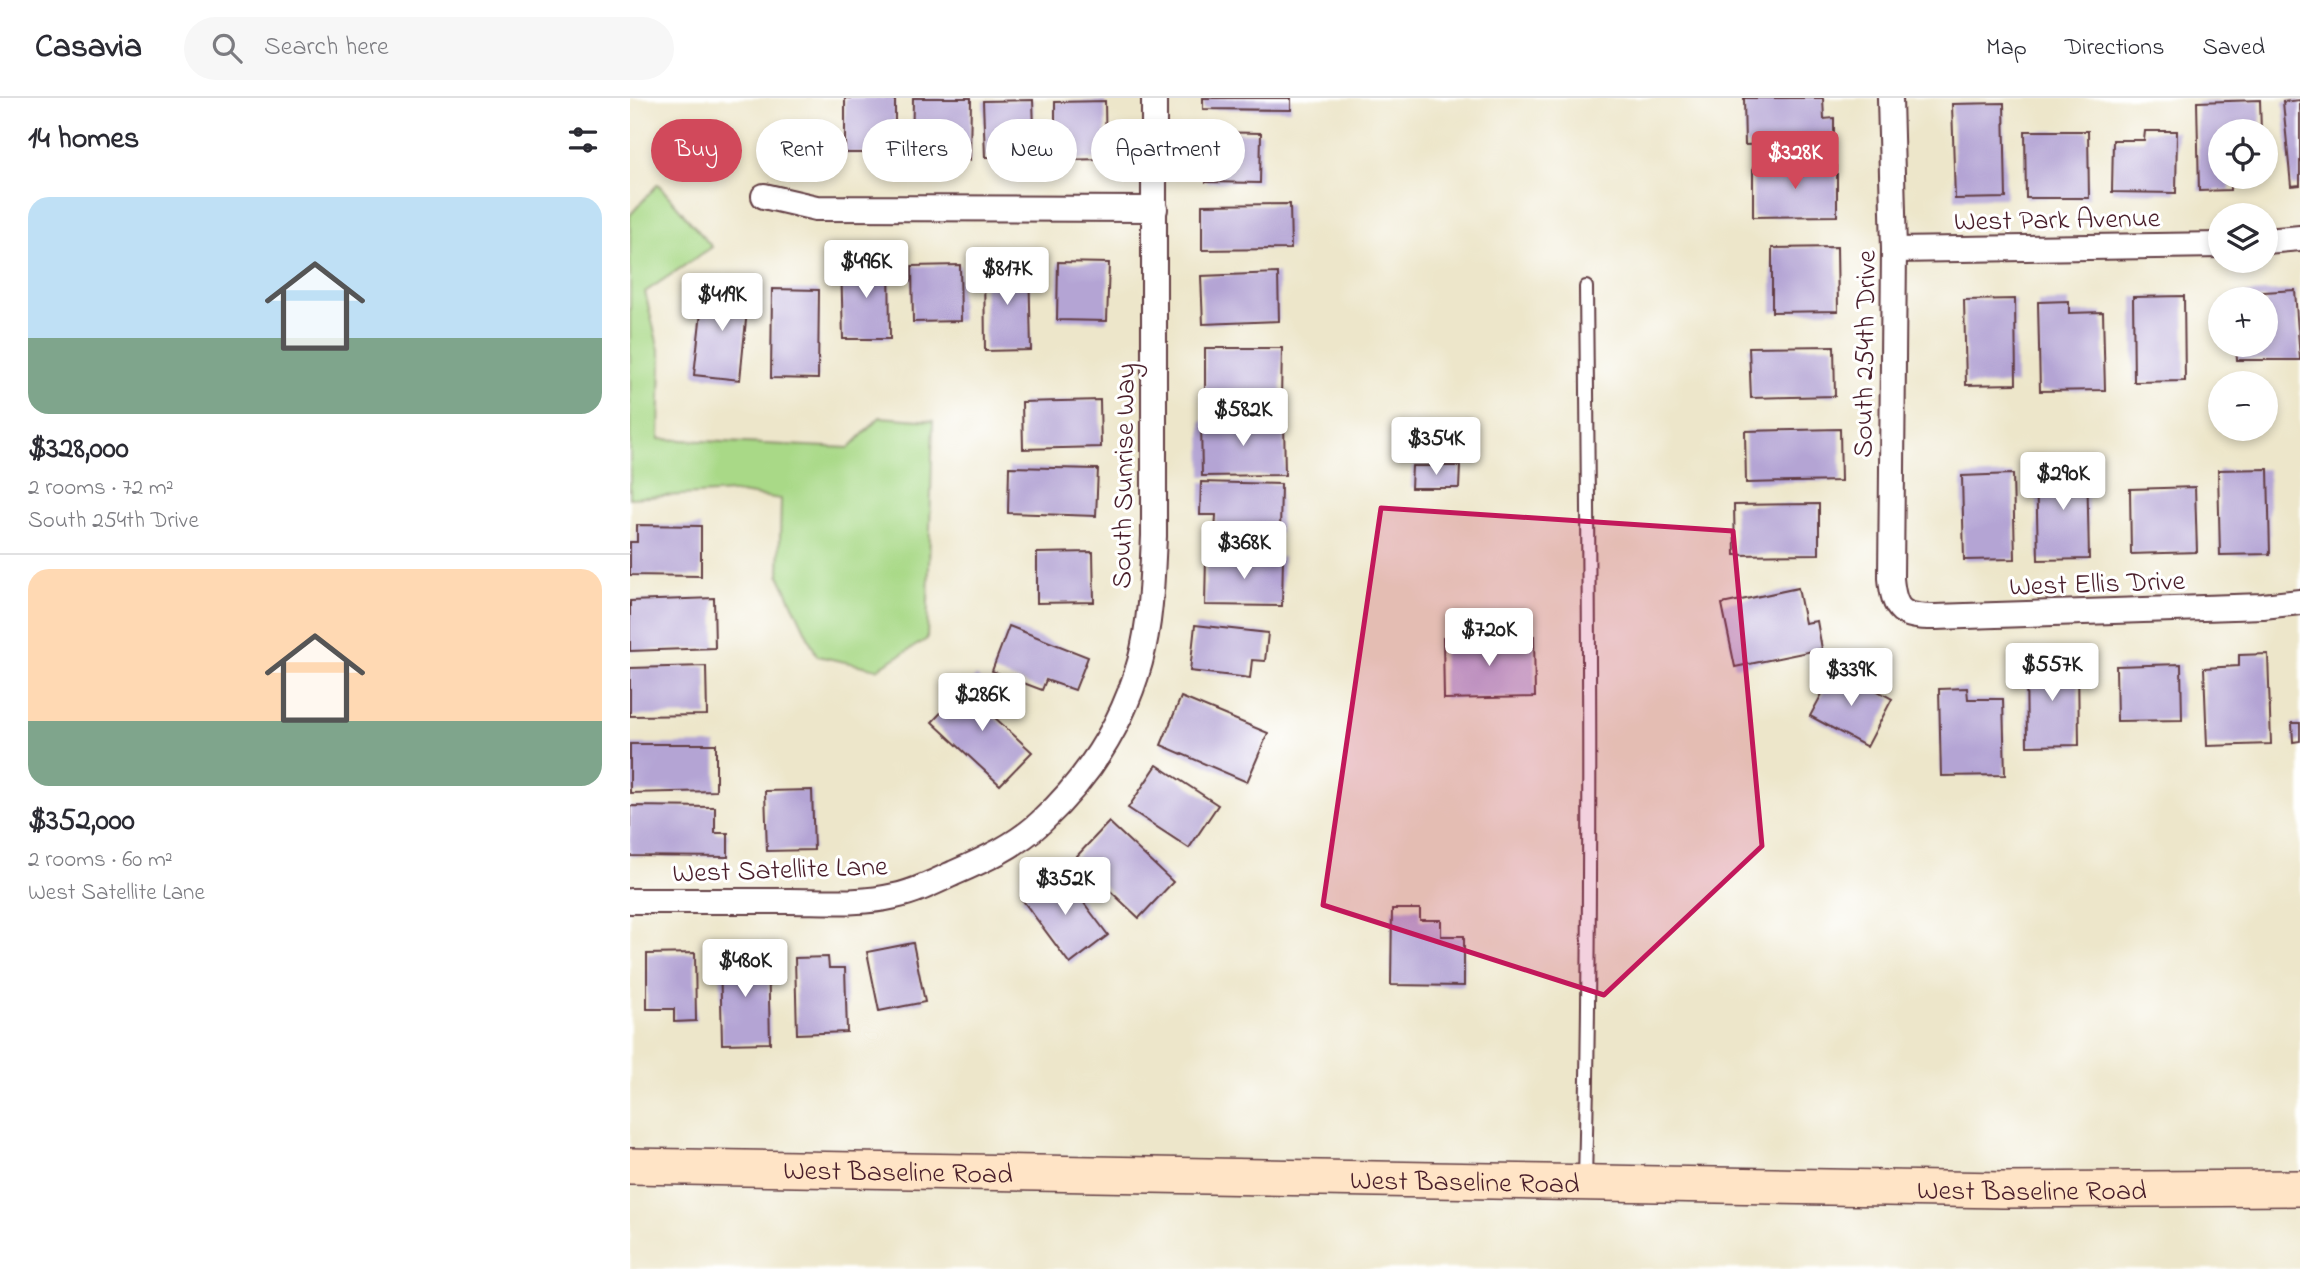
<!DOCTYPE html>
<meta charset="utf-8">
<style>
:root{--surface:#fff;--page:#f7f7f7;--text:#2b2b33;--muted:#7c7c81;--line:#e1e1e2;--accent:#d1495b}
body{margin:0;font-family:"Indie Flower",sans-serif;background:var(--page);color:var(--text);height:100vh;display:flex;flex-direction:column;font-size:26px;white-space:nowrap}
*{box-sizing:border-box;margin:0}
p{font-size:23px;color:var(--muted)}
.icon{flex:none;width:38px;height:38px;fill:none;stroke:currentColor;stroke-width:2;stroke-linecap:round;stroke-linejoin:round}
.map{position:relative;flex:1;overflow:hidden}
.sheet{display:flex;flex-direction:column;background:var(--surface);width:630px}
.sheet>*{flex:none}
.guide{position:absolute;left:21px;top:21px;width:665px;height:63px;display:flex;gap:14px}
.controls{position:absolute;left:1578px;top:21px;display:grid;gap:14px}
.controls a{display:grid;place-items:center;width:70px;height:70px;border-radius:50%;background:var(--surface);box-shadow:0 4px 10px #0003;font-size:35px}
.price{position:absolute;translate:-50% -60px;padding:0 16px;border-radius:7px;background:#fff;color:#222;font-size:23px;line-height:46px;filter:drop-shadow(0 2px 4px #0008)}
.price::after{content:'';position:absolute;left:50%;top:42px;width:21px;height:16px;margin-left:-10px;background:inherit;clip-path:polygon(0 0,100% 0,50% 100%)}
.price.current{background:var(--accent);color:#fff}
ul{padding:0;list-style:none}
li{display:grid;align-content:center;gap:14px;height:371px;padding:0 28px}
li+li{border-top:2px solid var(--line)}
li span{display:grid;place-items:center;height:217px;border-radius:21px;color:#555}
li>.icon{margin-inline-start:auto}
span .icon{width:126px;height:126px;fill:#fffc;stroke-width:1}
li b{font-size:30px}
h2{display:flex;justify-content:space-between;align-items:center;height:84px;padding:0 28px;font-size:30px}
.pill{padding:0 24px;border-radius:32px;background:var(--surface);box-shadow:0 4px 10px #0003;font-size:24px;line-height:63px}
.pill.current{background:var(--accent);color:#fff}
header{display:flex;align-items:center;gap:42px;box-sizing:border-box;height:98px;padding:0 35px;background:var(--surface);border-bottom:2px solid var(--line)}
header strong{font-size:33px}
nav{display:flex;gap:38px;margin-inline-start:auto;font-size:24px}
.search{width:490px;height:63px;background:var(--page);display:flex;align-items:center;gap:18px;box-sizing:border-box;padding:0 24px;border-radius:38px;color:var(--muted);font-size:26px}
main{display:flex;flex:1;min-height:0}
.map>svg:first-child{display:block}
</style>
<header>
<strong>Casavia</strong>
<div class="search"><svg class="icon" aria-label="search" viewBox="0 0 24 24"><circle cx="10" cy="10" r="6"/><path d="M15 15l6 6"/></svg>Search here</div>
<nav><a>Map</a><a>Directions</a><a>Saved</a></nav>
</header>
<main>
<section class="sheet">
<h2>14 homes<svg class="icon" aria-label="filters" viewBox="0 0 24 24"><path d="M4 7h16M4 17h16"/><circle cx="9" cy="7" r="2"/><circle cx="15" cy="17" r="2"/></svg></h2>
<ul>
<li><span style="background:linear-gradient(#bfe0f5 65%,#7fa58c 0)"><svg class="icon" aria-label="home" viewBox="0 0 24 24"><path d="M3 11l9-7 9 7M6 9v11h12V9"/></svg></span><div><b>$328,000</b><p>2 rooms · 72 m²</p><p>South 254th Drive</p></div></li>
<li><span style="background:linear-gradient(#ffd9b3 70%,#7fa58c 0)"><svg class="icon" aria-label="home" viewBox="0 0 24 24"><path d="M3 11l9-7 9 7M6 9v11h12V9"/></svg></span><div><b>$352,000</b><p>2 rooms · 60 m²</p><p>West Satellite Lane</p></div></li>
</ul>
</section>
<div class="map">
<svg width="1670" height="1171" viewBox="0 0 1670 1171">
<rect width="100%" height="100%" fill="#fff"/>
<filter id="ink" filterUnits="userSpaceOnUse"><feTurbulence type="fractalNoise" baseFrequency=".0143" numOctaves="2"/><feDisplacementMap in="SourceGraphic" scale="14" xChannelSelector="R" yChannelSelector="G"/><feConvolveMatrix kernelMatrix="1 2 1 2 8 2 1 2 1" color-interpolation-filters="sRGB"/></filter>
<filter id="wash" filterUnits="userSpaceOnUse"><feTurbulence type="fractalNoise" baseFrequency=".00686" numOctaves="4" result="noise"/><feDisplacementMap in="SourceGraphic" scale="28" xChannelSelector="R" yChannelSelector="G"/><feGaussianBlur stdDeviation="1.57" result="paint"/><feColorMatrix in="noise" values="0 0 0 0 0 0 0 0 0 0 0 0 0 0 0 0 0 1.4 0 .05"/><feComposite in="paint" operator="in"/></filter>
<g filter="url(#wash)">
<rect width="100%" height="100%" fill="#ede6ca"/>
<polygon fill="#a9d987" stroke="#7a7c59" stroke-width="2" points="28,86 82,149 15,194 31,260 29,341 219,350 250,319 303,323 297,541 247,571 187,558 149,477 151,401 103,394 0,400 0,117"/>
<g id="blocks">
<g fill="#b4a4d4">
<rect x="215" y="0" width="50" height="55"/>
<polygon points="283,0 341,0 340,62 282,61"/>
<polygon points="573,0 661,0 661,12 573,11"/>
<polygon points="1114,0 1193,0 1194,21 1204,20 1204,44 1115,47"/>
<polygon points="403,2 405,58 355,59 353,3"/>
<polygon points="1630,2 1631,33 1591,33 1591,79 1600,79 1600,92 1569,93 1567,4"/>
<polygon points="1670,2 1670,87 1661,88 1653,4"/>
<polygon points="475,3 476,61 425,62 425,4"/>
<polygon points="1374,5 1376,100 1325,101 1322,6"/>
<polygon points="1395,33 1458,33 1459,100 1396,100"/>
<polygon points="1515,33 1547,33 1546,95 1482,94 1483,42 1514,42"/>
<polygon points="576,34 631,35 630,85 576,84"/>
<polygon points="1207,68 1207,118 1123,119 1123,69"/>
<polygon points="660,106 661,151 572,152 572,107"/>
<polygon points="1207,149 1208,213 1142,214 1142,150"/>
<polygon points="259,162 260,241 213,241 211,163"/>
<polygon points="428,164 479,165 477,223 427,222"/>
<polygon points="399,165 401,252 355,253 354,166"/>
<polygon points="330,167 331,223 283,224 282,168"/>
<polygon points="648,175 649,223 573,226 571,178"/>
<polygon points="74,187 119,192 110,282 64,277"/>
<polygon points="142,191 189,192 188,281 141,280"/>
<polygon points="1665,192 1670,262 1607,262 1606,247 1636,247 1636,201 1604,201 1603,196"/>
<polygon points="1554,198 1555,283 1504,284 1503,199"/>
<polygon points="1385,201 1386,286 1336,287 1334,202"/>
<polygon points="1439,203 1439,215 1473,214 1475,292 1410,293 1408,204"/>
<polygon points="1204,248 1205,298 1121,300 1119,249"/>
<polygon points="575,250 652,250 651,302 575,301"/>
<polygon points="470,302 471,349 393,351 392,304"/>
<polygon points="654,322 655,377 572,378 571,323"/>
<polygon points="1210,331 1211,383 1116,385 1115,333"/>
<polygon points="1457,365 1459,461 1408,462 1406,367"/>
<polygon points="782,368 830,368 829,390 781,390"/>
<polygon points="379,369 468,371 466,418 378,415"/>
<polygon points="1638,371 1640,456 1590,457 1588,372"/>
<polygon points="1383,376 1385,461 1334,462 1332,378"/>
<polygon points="571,384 651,386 650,436 585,435 586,417 570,417"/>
<polygon points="1565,389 1567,454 1501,456 1500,391"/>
<polygon points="1189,406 1189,456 1105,457 1104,407"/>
<polygon points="7,427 71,428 71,478 0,477 0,444 7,444"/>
<polygon points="463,454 464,504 407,505 407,455"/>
<polygon points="576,458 653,459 652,508 575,507"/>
<polygon points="1168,490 1175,525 1187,523 1192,551 1105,569 1092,506"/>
<polygon points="84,500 85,550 0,553 0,503"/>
<polygon points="565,527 638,535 635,563 622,562 620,580 560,573"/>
<polygon points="379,528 458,559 445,592 416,582 412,592 362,573"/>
<polygon points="904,538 905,599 814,601 813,540"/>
<polygon points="1638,556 1641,646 1577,648 1574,570 1609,568 1609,557"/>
<polygon points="1396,563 1448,563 1449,647 1397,648"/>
<polygon points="1551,566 1552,622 1487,623 1486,568"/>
<polygon points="76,568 77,617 0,618 0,570"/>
<polygon points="1206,570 1262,601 1237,649 1180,618"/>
<polygon points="346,578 362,593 350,606 402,654 370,687 302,624"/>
<polygon points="1337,590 1338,601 1373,601 1375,677 1311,678 1309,591"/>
<polygon points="551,599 638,635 617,684 531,647"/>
<polygon points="1662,625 1670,625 1670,643 1663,644"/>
<polygon points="0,646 86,646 86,693 0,695"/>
<polygon points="527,667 588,707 559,750 498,710"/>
<polygon points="182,692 184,752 137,753 135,693"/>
<polygon points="0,708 85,709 85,735 98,735 98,759 0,758"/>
<polygon points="479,724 543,784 509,820 445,760"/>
<polygon points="429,772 478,837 440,866 391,800"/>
<polygon points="762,811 790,811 790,822 811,822 811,838 834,838 834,888 761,887"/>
<polygon points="283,845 295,904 249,913 237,854"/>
<polygon points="65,855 66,923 44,924 44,911 17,911 17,856"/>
<polygon points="138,856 140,945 92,946 90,858"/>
<polygon points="198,859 199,870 215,870 217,934 167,936 165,860"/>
</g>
</g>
</g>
<g filter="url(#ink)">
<use href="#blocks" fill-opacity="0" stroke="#623d43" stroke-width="2"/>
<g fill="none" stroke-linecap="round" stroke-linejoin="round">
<g stroke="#623d43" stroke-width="16">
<path id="service" d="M955,1083C962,785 959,487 956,189"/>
</g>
<g stroke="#623d43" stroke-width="28">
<g id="minor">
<path d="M1260,0L1264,152L1261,480C1264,514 1272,519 1305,519L1633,508L1670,504"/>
<polyline points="134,98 186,110 525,111"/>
<polyline points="1636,143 1670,140"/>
<polyline points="1264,152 1591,147"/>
<path d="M0,803C53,803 106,803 159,803C194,803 231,806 265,798C285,794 305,784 324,775C354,762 387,747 411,724C458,680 493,626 510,564C521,523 522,480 524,438V0"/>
</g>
</g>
<g stroke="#623d43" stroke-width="38">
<g id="secondary">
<path id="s1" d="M0,1068L1373,1092L1670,1090"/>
</g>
</g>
<use href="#service" stroke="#fff" stroke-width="12"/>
<use href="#minor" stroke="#fff" stroke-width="24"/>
<use href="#secondary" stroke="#ffe4c6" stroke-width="35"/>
</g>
</g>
<path fill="#c2185b" fill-opacity="0.2" stroke="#c2185b" stroke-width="5" stroke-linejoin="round" d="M751,410L1103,433L1132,748L974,897L693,807Z"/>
<g text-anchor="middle" stroke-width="6" stroke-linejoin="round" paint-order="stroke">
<g font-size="28" fill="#4a1f2b" stroke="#fff">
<text transform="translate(1427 120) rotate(-1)" y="10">West Park Avenue</text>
<text transform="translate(1233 256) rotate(-89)" y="10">South 254th Drive</text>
<text transform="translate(492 378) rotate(-89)" y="10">South Sunrise Way</text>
<text transform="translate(1467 484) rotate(-2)" y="10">West Ellis Drive</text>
<text transform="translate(150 770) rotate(-2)" y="10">West Satellite Lane</text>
<text dy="10" stroke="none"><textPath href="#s1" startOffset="268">West Baseline Road</textPath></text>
<text dy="10" stroke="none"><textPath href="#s1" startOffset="835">West Baseline Road</textPath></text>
<text dy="10" stroke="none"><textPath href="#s1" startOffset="1402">West Baseline Road</textPath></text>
</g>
</g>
</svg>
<div class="controls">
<a><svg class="icon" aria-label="locate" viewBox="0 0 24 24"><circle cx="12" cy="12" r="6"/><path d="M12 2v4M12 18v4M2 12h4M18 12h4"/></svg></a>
<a><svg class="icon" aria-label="layers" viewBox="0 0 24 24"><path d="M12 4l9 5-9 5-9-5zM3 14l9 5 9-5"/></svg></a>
<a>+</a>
<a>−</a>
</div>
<b class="price current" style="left:1165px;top:93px">$328K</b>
<b class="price" style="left:236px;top:202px">$496K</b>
<b class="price" style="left:377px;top:209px">$817K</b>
<b class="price" style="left:92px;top:235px">$419K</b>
<b class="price" style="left:613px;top:350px">$582K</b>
<b class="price" style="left:806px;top:379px">$354K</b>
<b class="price" style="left:1433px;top:414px">$290K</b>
<b class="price" style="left:614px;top:483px">$368K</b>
<b class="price" style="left:859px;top:570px">$720K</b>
<b class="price" style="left:1422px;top:605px">$557K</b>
<b class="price" style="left:1221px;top:610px">$339K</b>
<b class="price" style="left:352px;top:635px">$286K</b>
<b class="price" style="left:435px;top:819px">$352K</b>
<b class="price" style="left:115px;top:901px">$480K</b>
<div class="guide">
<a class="pill current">Buy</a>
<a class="pill">Rent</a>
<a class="pill">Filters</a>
<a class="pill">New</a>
<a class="pill">Apartment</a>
</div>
</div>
</main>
